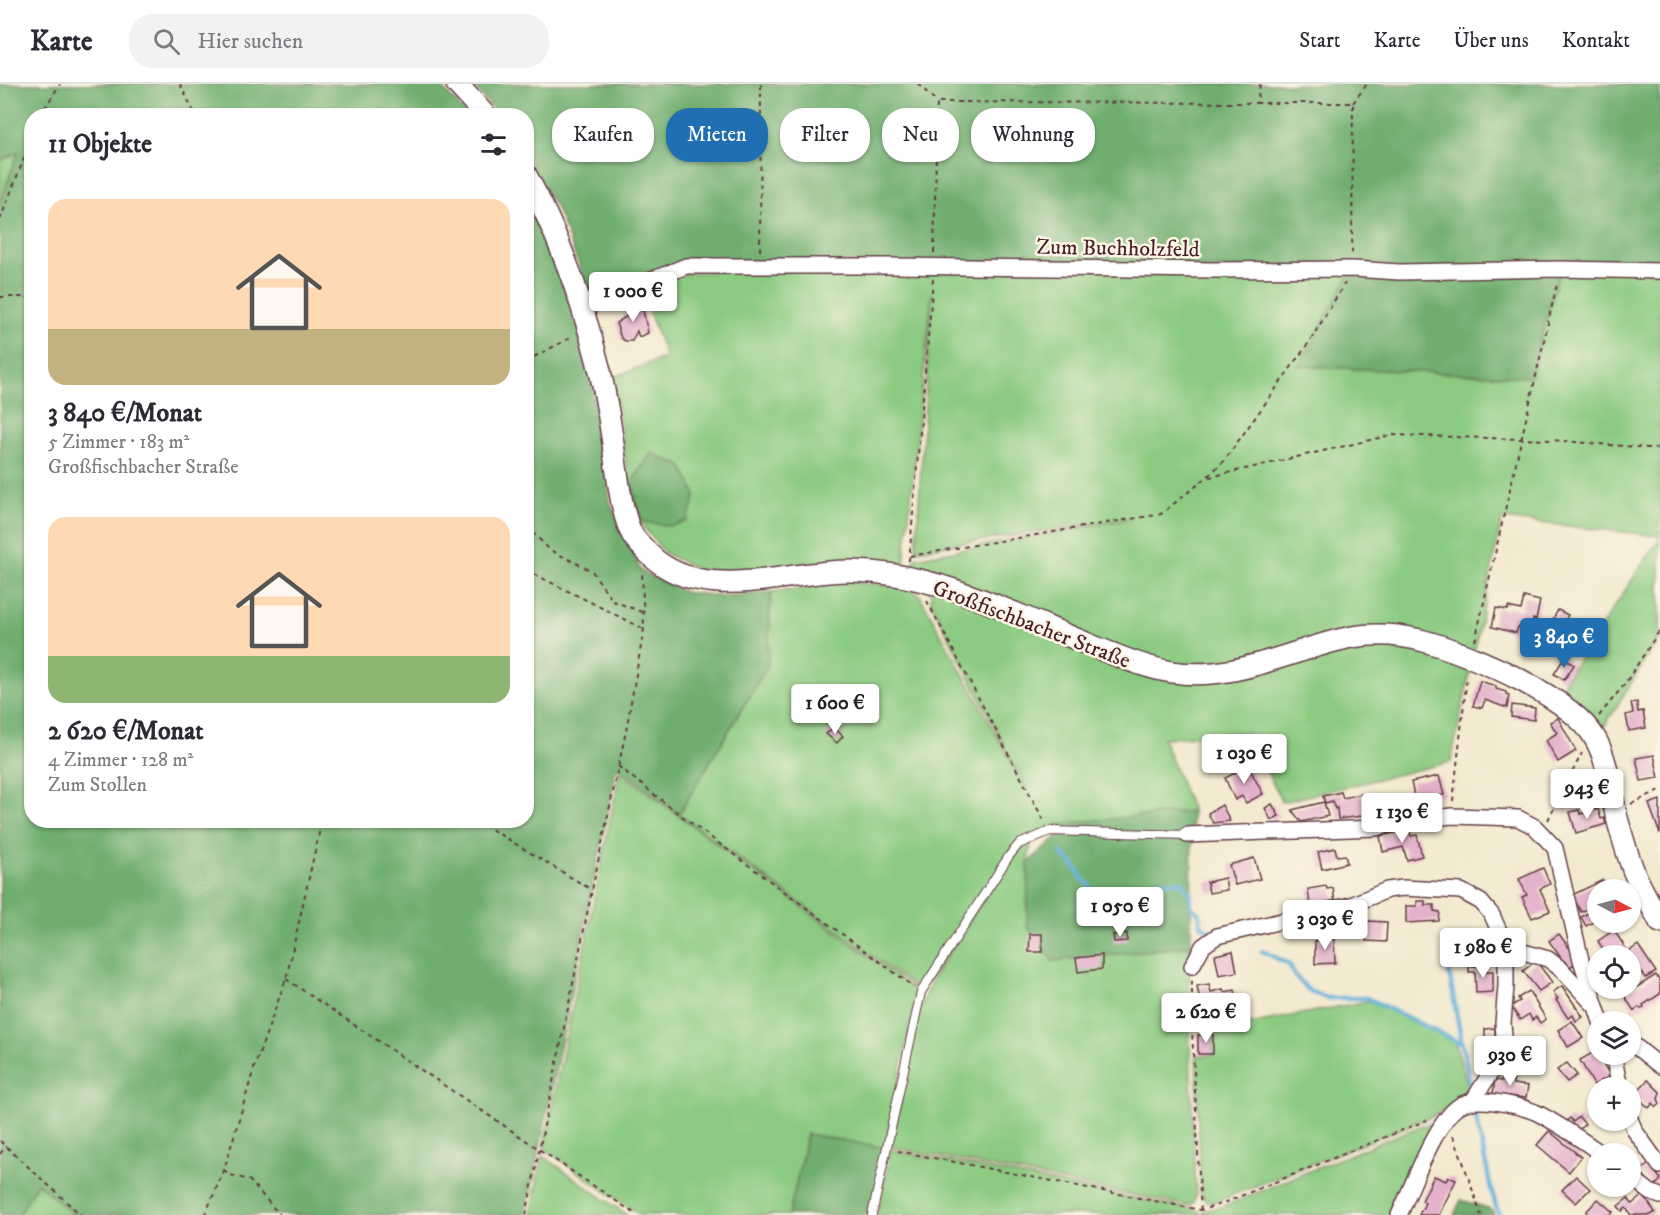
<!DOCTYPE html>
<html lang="de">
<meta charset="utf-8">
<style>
:root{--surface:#fff;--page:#f2f2f3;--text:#2b2b33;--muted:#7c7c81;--line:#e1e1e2;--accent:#1f6fb2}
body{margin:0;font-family:"IM FELL DW Pica",serif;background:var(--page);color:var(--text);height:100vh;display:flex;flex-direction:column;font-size:22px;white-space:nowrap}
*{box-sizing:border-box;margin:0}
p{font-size:20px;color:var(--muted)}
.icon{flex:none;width:33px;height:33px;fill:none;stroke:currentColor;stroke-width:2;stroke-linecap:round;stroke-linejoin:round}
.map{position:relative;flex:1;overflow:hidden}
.sheet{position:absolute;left:24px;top:24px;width:510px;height:720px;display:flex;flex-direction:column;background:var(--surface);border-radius:24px;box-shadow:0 2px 4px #0004}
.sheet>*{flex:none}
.guide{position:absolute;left:552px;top:24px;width:570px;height:54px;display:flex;gap:12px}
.needle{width:39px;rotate:96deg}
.tools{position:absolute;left:1587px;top:795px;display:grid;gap:12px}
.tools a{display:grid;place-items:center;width:54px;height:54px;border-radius:50%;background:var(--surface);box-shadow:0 2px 4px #0004;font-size:30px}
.price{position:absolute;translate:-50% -51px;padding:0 14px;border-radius:6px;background:#fff;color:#222;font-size:20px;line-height:39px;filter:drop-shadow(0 2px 3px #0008)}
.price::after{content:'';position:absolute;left:50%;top:36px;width:18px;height:14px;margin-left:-9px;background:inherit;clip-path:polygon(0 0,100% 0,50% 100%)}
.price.current{background:var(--accent);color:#fff}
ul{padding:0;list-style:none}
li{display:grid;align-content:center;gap:12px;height:318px;padding:0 24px}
li span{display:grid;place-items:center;height:186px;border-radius:18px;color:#555}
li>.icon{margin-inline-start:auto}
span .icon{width:108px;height:108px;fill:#fffc;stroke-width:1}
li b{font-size:26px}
h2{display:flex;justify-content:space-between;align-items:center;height:72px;padding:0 24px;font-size:26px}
.tag{padding:0 21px;border-radius:24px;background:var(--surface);box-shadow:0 2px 4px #0004;font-size:21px;line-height:54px}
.tag.current{background:var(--accent);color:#fff}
header{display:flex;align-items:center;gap:36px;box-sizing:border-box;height:84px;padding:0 30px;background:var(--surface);border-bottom:2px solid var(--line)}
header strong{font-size:28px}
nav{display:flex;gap:33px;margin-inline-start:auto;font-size:21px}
.search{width:420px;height:54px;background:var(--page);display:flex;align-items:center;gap:15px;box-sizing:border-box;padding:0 21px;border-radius:24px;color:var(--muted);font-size:22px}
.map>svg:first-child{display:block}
</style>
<header>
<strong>Karte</strong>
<div class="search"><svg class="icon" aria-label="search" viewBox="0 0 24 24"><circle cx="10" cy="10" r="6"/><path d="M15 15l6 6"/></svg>Hier suchen</div>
<nav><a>Start</a><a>Karte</a><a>Über uns</a><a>Kontakt</a></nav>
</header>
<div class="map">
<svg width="1660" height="1131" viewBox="0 0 1660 1131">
<rect width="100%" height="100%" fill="#fcf5e5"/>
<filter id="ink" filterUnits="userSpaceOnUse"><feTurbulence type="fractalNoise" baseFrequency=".0167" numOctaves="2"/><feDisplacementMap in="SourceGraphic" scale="12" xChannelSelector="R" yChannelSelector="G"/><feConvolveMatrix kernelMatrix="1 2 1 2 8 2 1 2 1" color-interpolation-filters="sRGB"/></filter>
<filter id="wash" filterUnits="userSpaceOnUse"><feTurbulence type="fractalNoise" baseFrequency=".008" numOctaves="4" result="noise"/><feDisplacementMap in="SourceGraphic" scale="24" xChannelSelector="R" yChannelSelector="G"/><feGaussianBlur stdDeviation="1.35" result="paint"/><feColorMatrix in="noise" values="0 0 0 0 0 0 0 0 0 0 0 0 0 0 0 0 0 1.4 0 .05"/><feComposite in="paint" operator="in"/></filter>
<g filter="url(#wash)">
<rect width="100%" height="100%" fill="#f3e9cf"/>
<g fill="#8bca81" stroke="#6a7456" stroke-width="1.5">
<polygon points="18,67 18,68 0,120 0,77"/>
<polygon points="766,183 1353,185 1300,282 1530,293 1560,185 1660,187 1660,452 1502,435 1451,678 1282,718 1248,649 1163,654 1192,727 1058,740 1063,747 1050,748 1019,760 921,908 679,730 768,581 771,508 851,498 907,503 919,510 1033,717 931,518 931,509 913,484 915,474 1132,434 916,466 932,209 904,481 847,476 771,486 699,486 666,470 640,439 629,399 618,324 611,294 666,273 642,209 684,190"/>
<polygon points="1660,454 1660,552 1596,656 1553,615"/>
<polygon points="620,688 917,908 885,1064 807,1050 789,1131 640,1131 546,1066 544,1062"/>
<polygon points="1031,760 1028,779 1053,877 1191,862 1188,921 1196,1111 1194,1118 1190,1122 891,1063 919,925 934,892 1011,774 1020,766"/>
<polygon points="1373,916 1455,957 1469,1007 1463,1015 1431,1033 1220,1116 1212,1118 1206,1117 1201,1111 1196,972 1213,971 1213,947"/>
<polygon points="1435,1039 1394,1131 1204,1131 1203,1127 1224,1122 1420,1042"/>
<polygon points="891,1066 1199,1127 1200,1131 877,1131"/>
<polygon points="542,1072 543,1072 627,1131 531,1131"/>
<polygon points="37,1099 74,1131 19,1131"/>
</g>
<g fill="#70ae6f" stroke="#5d664d" stroke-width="1.5">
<polygon points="0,0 439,0 467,31 32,32 32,736 526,736 527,123 550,166 577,240 590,286 611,421 641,487 684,508 723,512 771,508 768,581 679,730 617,683 526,1131 75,1131 37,1099 19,1131 0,1131 0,120 18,68 0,77"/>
<polygon points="471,0 1660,0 1660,187 1560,185 1530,293 1299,282 1352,186 684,176 591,211 556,124 527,74 526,32 498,31"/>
<polygon points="651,369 682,382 696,411 687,437 671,442 643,438 632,398"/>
<polygon points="1192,727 1191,862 1053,877 1027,843 1028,779 1063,747 1057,740"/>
<polygon points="807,1050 886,1064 872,1131 789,1131"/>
<polygon points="1461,1116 1491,1125 1494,1131 1454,1131"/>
</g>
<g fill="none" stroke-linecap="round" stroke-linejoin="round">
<g stroke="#5fafda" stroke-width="4.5">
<polyline points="1061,769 1074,781 1082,794 1091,803 1097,821 1108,831 1119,831 1132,816 1162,797 1182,798 1190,809 1191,822 1199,830 1201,841 1210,847"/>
<polyline points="1262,867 1289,880 1293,889 1309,907 1326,914 1367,914 1462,960 1470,1000"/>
<polyline points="1454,870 1449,888 1462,960"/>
<polyline points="1474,1024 1492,1109 1499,1131"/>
</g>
</g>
<g id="blocks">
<g fill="#e4b1cc">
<polygon points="641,217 648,249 639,253 637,247 632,257 625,257 621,254 616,239 630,230 627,222"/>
<polygon points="1524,513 1540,517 1536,536 1533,535 1531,545 1518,543 1516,549 1492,543 1496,524 1508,526 1508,523 1521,526"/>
<polygon points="1558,526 1568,531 1565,537 1580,545 1570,563 1545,550"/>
<polygon points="1564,574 1574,581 1564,596 1554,590"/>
<polygon points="1480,597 1496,602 1496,605 1506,608 1506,610 1509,611 1507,624 1485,616 1482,624 1473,622"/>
<polygon points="1637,618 1638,628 1643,627 1646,644 1629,647 1626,631 1633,629 1631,619"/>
<polygon points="1512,621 1535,624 1534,636 1511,633"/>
<polygon points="1558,634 1576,667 1558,678 1546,656 1557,649 1550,638"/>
<polygon points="833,643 843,652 837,659 826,650"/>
<polygon points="1654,671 1659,694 1641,697 1636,674"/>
<polygon points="1248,682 1263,710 1246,719 1242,712 1235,716 1225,694"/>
<polygon points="1439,692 1444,711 1415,716 1411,698"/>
<polygon points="1341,708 1343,714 1362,710 1365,720 1367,719 1370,731 1338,735 1337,724 1335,725 1333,717 1325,719 1323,712"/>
<polygon points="1660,716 1660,750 1649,720"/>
<polygon points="1324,718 1328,732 1301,738 1292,726"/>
<polygon points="1272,720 1279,732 1271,736 1265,724"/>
<polygon points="1222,721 1230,737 1213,739 1208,729"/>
<polygon points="1598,725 1601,735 1604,734 1606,740 1576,749 1570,728 1579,726 1580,730"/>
<polygon points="1409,746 1411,752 1417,751 1422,772 1407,776 1403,763 1383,768 1380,752"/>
<polygon points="1335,764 1337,772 1345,771 1347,779 1322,785 1318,768"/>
<polygon points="1254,774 1260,795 1235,801 1229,781"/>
<polygon points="1543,784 1550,800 1540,805 1550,827 1532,834 1522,813 1527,811 1519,795"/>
<polygon points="1225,794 1227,806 1209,809 1207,798"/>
<polygon points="1603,796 1608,806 1598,806 1598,836 1591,823 1581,828 1572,811"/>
<polygon points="1326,802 1327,805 1333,804 1335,819 1310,822 1308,805"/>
<polygon points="1417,817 1425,817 1425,821 1434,821 1434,827 1440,828 1439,837 1406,839 1406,822 1417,822"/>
<polygon points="1592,827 1597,836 1586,842 1581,833"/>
<polygon points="1367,837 1387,838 1386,858 1366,857"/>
<polygon points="1614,846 1628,868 1638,861 1656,888 1646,894 1639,884 1634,886 1630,880 1630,872 1607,872 1598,857"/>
<polygon points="1127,849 1127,857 1114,858 1113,851"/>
<polygon points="1030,850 1042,850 1042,868 1029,868"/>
<polygon points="1559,850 1573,869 1571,871 1576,879 1568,884 1549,857"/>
<polygon points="1326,853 1334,855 1335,879 1315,880 1315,857 1325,856"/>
<polygon points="1233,867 1237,888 1219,891 1215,871"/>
<polygon points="1102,871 1102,885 1078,888 1076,874"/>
<polygon points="1536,877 1552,898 1539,907 1523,887"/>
<polygon points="1469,882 1482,882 1486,887 1493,887 1493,908 1476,909 1475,888 1469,888"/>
<polygon points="1656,891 1660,898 1660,910 1643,921 1644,923 1641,925 1639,923 1634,927 1624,911"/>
<polygon points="1209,900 1211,908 1223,905 1224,908 1235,906 1240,935 1219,939 1215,914 1200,917 1197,902"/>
<polygon points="1562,902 1583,933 1576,937 1573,931 1568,934 1556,916 1558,915 1553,908"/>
<polygon points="1529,907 1546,935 1540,939 1536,933 1532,936 1529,930 1520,936 1511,922 1520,917 1518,914"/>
<polygon points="1572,937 1583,954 1568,963 1558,946"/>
<polygon points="1495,944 1495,957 1485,957 1485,945"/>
<polygon points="1213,950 1213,970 1198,970 1198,951"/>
<polygon points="1596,967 1610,992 1594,1001 1580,976"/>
<polygon points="1567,979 1577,991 1567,998 1557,986"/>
<polygon points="1503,989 1514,990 1513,1000 1528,1002 1526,1014 1493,1010 1495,996 1502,997"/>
<polygon points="1648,996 1660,1008 1658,1015 1660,1020 1657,1023 1653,1019 1649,1024 1634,1010"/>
<polygon points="1579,1033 1585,1040 1575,1049 1565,1038 1570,1034 1573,1038"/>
<polygon points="1549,1047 1581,1073 1569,1088 1537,1061"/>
<polygon points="1649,1080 1660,1094 1660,1097 1653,1103 1640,1087"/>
<polygon points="1434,1092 1446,1097 1448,1093 1456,1096 1439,1131 1419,1131 1425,1119 1422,1117"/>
<polygon points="1576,1092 1590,1105 1576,1119 1562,1106"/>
<polygon points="1643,1111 1655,1128 1651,1131 1631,1131 1626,1124 1622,1127 1618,1122 1628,1114 1632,1120"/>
<polygon points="1598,1115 1613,1128 1610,1131 1590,1131 1586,1128"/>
</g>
</g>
</g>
<g filter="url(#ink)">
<use href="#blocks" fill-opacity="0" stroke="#633d44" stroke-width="1.5"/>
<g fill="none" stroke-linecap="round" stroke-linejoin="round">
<g stroke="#633d44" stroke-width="10">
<polyline id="service" points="872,1131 921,908 1009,772 1019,760 1050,747 1187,751"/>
</g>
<g stroke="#633d44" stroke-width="18">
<g id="minor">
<polyline points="583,224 686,182 893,182 1214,186 1353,185 1399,188 1560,185 1660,187"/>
<polyline points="1187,751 1376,744 1414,736 1452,732 1518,734 1535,743 1555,764 1581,876 1601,938"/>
<polyline points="1192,882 1203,862 1217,852 1351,821 1387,806 1403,804 1461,807 1481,818 1492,831 1506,863"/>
<polyline points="1630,958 1660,982"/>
<polyline points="1613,970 1620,1004"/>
<polyline points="1472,1018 1505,966 1503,939 1506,902 1506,863 1548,875 1561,885 1593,920"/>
<polyline points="1630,1035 1635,1047 1660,1082"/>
<polyline points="1630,1092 1650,1108 1660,1112"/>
<path d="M1399,1131C1412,1104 1435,1038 1459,1022C1475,1011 1518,1021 1535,1028C1555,1037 1583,1057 1602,1070"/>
</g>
</g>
<g stroke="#633d44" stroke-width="24">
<g id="secondary">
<polyline points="457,0 486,32"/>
<path d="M526,91C560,152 583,219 600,287C607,318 612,350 616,382C619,402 623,435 633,452C637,458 644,465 649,470C701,522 788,486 851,487C935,488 1012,529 1088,560C1116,571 1142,583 1172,588C1236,598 1291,565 1352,553C1375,549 1402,551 1424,557C1471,570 1573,613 1596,656C1609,680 1610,708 1617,734C1622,752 1627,770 1634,788C1641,805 1651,821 1660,838"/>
</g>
</g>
<g stroke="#633d44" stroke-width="2" stroke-dasharray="4.5 4.5" stroke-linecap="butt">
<polyline points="180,0 196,32"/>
<polyline points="918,0 937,18"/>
<polyline points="1260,0 1257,19 1353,19 1352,171"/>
<polyline points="1353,19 1367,0"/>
<polyline points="40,32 60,0"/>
<polyline points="0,136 32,54"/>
<polyline points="760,167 761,0"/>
<polyline points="934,169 937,18 1257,19"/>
<polyline points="0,213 26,213 32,215"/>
<polyline points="526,277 572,253"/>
<polyline points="1208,392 1224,377 1310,257 1345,199"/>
<polyline points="526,442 550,466 592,487 613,517 642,528"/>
<polyline points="910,472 1161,430 1206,394 1392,351 1551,356 1660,365"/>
<polyline points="909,477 933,195"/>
<polyline points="526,486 644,545"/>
<polyline points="927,517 1044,737"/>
<polyline points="1475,557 1557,200"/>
<polyline points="1599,632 1624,601 1660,546"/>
<polyline points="618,682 679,730 914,903"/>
<polyline points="1453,717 1467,592"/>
<polyline points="1631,720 1660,706"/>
<polyline points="476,736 592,806"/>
<polyline points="1548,736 1582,669"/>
<polyline points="286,895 637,1131"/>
<polyline points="1192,897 1192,945 1201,1131"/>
<polyline points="1453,1052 1461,1072 1481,1131"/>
<polyline points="0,1057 81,1131"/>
<polyline points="898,1067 1201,1126 1221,1120 1427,1036"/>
<polyline points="0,1070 6,1062"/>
<polyline points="224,1086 230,1091 249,1096 280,1131"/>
<polyline points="205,1131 224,1086 255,981 286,895 322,736"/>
<polyline points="526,1131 592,806 626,647 644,545 642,486"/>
</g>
<use href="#service" stroke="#fff" stroke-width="8"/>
<use href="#minor" stroke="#fff" stroke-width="15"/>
<use href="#secondary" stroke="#fff" stroke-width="21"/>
</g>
</g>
<g text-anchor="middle" stroke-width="5" stroke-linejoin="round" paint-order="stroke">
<g font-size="22" fill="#4a1f2b" stroke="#fcf5e5">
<text transform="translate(1118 163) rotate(1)" y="8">Zum Buchholzfeld</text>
<text transform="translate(1032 539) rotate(21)" y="8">Großfischbacher Straße</text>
</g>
</g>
</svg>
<div class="tools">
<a><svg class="needle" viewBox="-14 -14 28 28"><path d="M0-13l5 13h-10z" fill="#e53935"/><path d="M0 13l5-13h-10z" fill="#7c7c81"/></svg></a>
<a><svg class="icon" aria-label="locate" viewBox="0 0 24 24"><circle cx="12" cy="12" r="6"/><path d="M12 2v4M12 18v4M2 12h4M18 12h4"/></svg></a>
<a><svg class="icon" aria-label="layers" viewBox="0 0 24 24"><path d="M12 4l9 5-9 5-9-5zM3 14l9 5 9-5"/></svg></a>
<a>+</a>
<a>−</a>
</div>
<b class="price" style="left:633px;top:239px">1 000 €</b>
<b class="price current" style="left:1564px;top:585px">3 840 €</b>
<b class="price" style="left:835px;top:651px">1 600 €</b>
<b class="price" style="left:1244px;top:701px">1 030 €</b>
<b class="price" style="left:1587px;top:736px">943 €</b>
<b class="price" style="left:1402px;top:760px">1 130 €</b>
<b class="price" style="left:1120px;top:854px">1 050 €</b>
<b class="price" style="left:1325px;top:867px">3 030 €</b>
<b class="price" style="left:1483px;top:895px">1 980 €</b>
<b class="price" style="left:1206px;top:960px">2 620 €</b>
<b class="price" style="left:1510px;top:1003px">930 €</b>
<div class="guide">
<a class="tag">Kaufen</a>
<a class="tag current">Mieten</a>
<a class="tag">Filter</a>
<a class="tag">Neu</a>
<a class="tag">Wohnung</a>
</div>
<section class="sheet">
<h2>11 Objekte<svg class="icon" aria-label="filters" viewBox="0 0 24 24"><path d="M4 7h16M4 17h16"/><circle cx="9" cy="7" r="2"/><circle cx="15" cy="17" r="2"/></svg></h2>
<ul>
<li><span style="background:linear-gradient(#ffd9b3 70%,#c2b280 0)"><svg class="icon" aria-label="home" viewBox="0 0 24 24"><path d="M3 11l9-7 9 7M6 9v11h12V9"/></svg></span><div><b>3 840 €/Monat</b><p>5 Zimmer · 183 m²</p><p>Großfischbacher Straße</p></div></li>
<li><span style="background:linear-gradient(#ffd9b3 75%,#8fb573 0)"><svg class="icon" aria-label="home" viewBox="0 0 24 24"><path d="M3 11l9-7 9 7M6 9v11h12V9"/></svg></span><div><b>2 620 €/Monat</b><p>4 Zimmer · 128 m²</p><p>Zum Stollen</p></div></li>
</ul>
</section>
</div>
